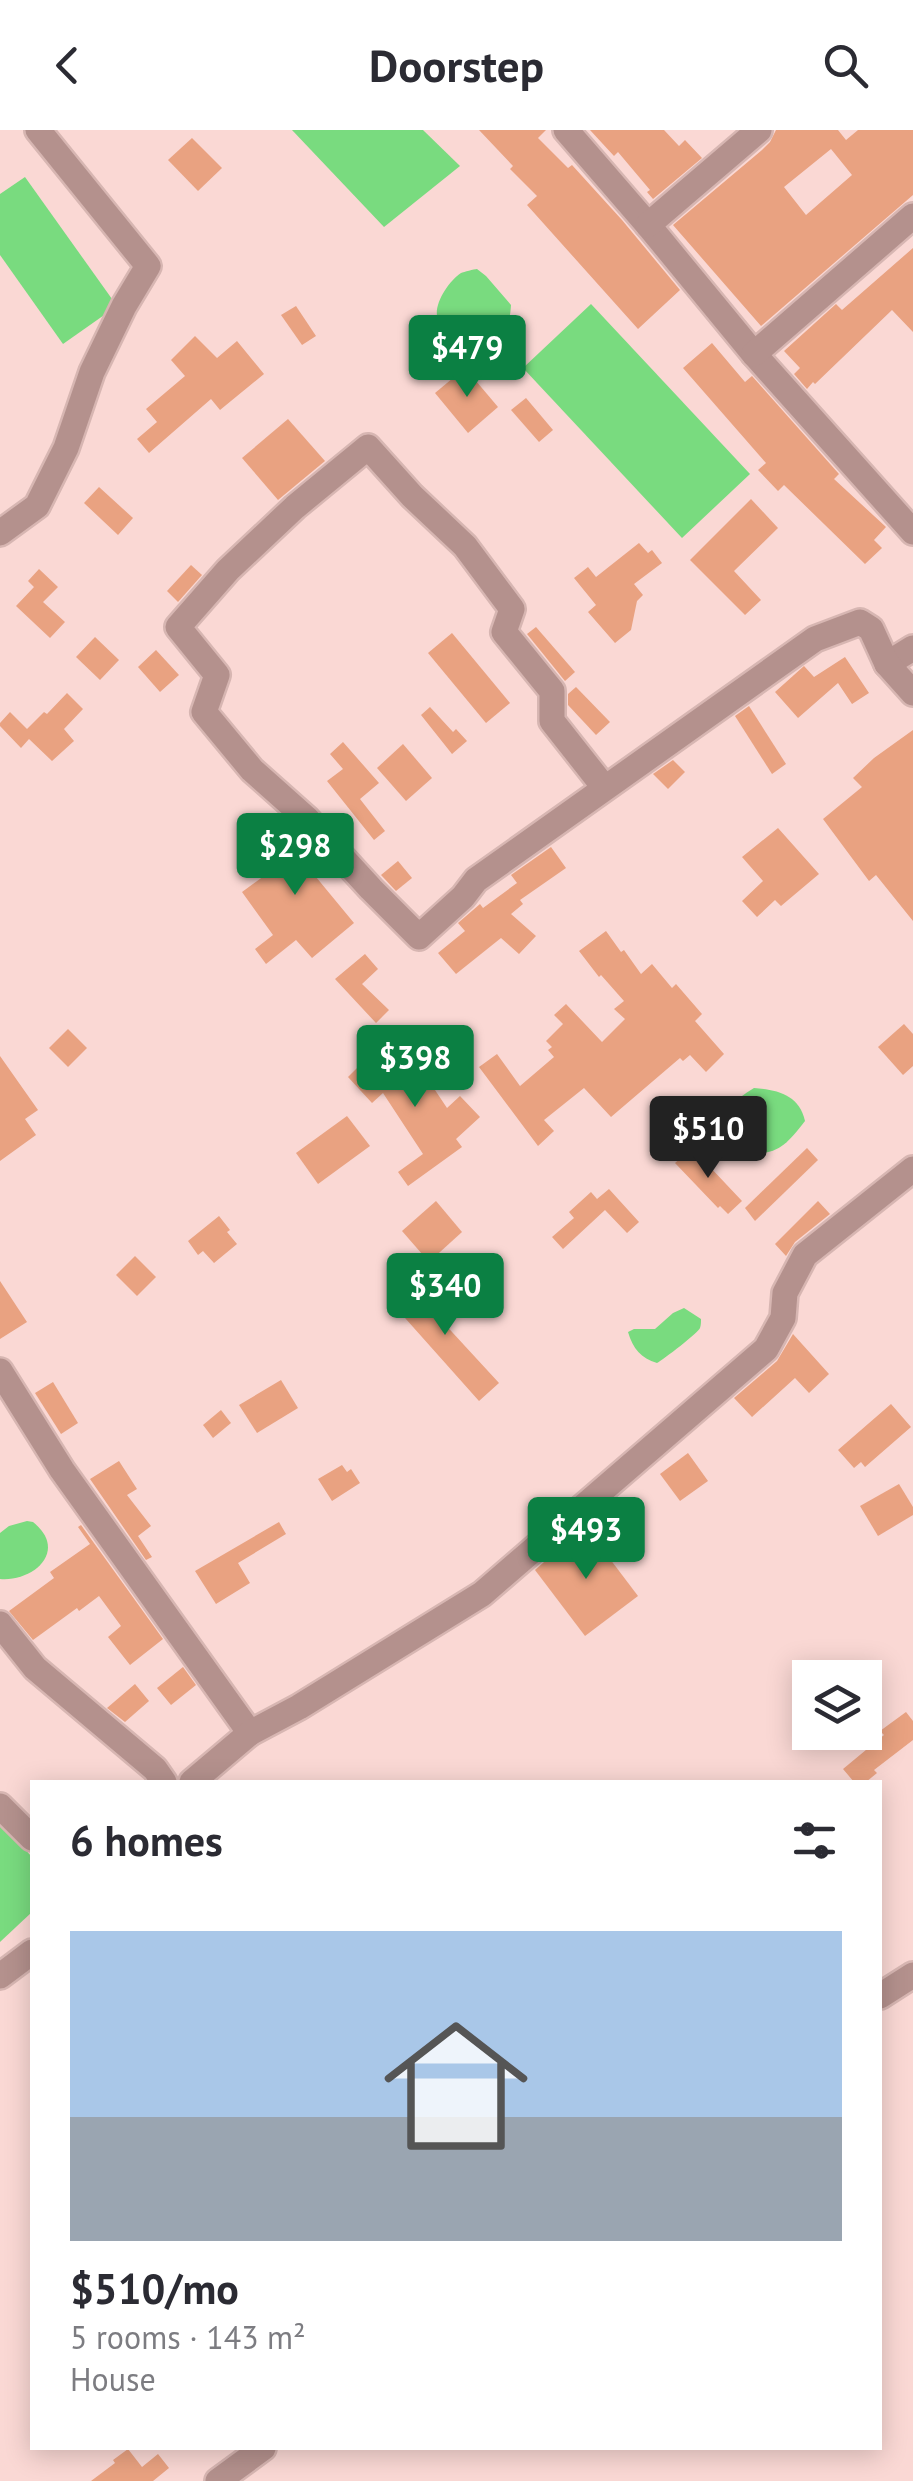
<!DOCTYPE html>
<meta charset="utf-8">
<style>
:root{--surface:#fff;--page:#f2f2f3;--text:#2b2b33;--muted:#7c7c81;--line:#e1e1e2;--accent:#0b8043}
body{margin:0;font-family:"PT Sans",sans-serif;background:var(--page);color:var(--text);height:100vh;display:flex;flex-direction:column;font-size:38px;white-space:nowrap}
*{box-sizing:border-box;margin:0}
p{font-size:32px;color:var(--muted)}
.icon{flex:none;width:55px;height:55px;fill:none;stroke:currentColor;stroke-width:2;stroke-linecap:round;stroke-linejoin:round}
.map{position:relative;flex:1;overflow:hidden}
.panel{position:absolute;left:30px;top:1650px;width:852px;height:670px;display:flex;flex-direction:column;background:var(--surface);border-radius:0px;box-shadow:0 5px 25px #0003}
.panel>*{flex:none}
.buttons{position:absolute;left:792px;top:1530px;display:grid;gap:20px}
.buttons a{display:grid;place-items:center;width:90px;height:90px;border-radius:0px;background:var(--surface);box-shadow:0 5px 25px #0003;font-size:50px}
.price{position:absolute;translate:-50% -85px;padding:0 22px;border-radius:10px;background:var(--accent);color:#fff;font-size:32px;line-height:65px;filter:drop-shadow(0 2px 5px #0008)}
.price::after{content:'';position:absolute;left:50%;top:60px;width:30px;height:22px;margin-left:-15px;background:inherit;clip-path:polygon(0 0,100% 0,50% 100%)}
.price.selected{background:#222;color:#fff}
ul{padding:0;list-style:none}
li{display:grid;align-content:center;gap:20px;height:530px;padding:0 40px}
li+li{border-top:2px solid var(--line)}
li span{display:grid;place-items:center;height:310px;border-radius:0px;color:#555}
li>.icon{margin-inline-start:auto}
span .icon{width:180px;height:180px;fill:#fffc;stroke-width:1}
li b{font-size:42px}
h2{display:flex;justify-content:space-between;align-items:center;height:120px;padding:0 40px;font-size:42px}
header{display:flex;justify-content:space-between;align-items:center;height:130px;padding:0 40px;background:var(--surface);font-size:45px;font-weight:700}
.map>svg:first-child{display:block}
</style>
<header><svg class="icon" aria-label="back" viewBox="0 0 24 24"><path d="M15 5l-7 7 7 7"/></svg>Doorstep<svg class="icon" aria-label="search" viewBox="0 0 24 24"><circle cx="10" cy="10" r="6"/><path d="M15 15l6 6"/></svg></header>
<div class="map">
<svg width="913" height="2351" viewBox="0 0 913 2351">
<rect width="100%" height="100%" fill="#fad8d4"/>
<g fill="#79db7f">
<polygon points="292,0 423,0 460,36 384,97"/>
<polygon points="25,47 117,176 63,214 0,125 0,64"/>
<path d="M477,139L486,146L511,175C509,206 502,198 479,203C471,204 463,211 455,213C447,206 438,197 437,186C435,172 449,151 461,143C464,142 474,139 477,139Z"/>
<polygon points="591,174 750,344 682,408 523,238"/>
<path d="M754,958C778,960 799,965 805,991C783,1020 773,1027 737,1022C715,991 723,977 754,958Z"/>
<path d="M684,1178L701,1189C701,1192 701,1195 700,1198C699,1202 663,1230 657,1233C641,1228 633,1219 628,1202L634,1199H655L673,1183Z"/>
<path d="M27,1391L33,1392C69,1421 33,1452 0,1449V1403L9,1396Z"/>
<polygon points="0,1692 32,1727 32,1782 0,1812"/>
</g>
<g fill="#e9a281" fill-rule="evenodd">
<polygon points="479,0 546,0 538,8 568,38 572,35 622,90 680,160 638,199 527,75 537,66 510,39 513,36"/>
<polygon points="590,0 664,0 679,16 685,10 702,28 653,69 647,62 650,60 618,22 614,26"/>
<path d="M776,0H838L846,10L858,0H913V65L761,196L673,95L762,20L770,12ZM831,19L852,45L806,85L784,57Z"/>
<polygon points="192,8 222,38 198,61 168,30"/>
<polygon points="913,118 913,202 892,180 815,254 813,252 807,259 794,244 800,238 784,221 836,174 842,180"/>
<polygon points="296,176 316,206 302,215 281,185"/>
<polygon points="195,206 217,228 237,211 264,244 220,280 211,269 149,323 137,309 157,292 146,279 185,246 171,230"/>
<polygon points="712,213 745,252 752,246 839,344 834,349 886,397 874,410 882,418 865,434 784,355 778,361 758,340 766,333 683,238"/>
<polygon points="465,238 498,277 468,303 435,263"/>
<polygon points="526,268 553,300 539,312 511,280"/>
<polygon points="288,289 325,331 278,370 242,328"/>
<polygon points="99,357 133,388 118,405 84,373"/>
<polygon points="751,369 778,398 734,441 761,470 745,485 690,430"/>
<polygon points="639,413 648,423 652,420 662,433 634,454 643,465 637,471 631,500 615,513 588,482 596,475 574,448 588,437 596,447"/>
<polygon points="191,435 202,445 178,472 167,461"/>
<polygon points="39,439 58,457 43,472 65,492 50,508 16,476 34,457 28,451"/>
<polygon points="536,497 575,542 565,551 527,504"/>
<polygon points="452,503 510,573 486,593 428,523"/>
<polygon points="95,507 119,530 100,550 76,527"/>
<polygon points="156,520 179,545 160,562 138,537"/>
<polygon points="845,527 869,563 852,574 838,553 798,588 775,562 804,536 814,547"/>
<polygon points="576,557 610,592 596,605 568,575 568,564"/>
<polygon points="67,563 83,579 64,599 74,611 52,631 29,609 21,618 0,596 0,593 10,582 27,599 44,582 47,584"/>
<polygon points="749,576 786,634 772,644 735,586"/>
<polygon points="430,577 453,602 456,599 467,611 452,624 421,585"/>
<polygon points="913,600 913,791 876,745 869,751 823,689 862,657 853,648 874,628"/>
<polygon points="343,612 379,653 360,669 385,701 374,710 327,651 343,639 330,624"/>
<polygon points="403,614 432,648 406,671 377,638"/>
<polygon points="673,630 685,642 668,659 653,644"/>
<polygon points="287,693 329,737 316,747 354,793 312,828 296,810 266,834 255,819 273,805 242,762 264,746 254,735 273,717 267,710"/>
<polygon points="778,698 819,744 781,776 775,770 757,787 742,771 763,751 742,727"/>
<polygon points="551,717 566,738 520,770 523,774 511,784 536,806 519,824 501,808 456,844 438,823 465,801 458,793 480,774 483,778 517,753 511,745"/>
<polygon points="398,731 412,748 396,761 381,745"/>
<polygon points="606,801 621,822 624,820 641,844 652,834 672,858 676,854 702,884 695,891 724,924 706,942 690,925 683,931 680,928 611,987 584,958 544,990 554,1001 538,1016 479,937 497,924 520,956 554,927 548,920 552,917 546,911 563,894 554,885 566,874 602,912 625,889 614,879 624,871 601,845 599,847 579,821"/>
<polygon points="365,824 378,839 362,854 389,880 376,893 335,849"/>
<polygon points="904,894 913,904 913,936 903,945 878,917"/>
<polygon points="68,899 87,918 68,937 49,918"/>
<polygon points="387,913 422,960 431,954 447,978 460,966 480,987 456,1009 462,1017 408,1056 398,1042 423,1024 383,963 372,973 348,947 367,928"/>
<polygon points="0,926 38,980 25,989 36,1005 0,1031"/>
<polygon points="347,986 370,1016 318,1054 296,1023"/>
<polygon points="692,1018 742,1071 728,1084 720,1076 718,1078 675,1033"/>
<polygon points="807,1018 818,1030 755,1091 745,1078"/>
<polygon points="609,1059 639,1092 627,1103 605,1080 563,1119 552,1107 574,1088 569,1082 591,1062 597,1069"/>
<polygon points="436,1071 462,1102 429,1132 402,1101"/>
<polygon points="818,1071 830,1084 795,1112 786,1126 775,1114"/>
<polygon points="219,1086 230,1100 227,1102 237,1114 214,1133 203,1121 198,1125 188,1111"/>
<polygon points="135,1126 156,1147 137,1166 116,1145"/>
<polygon points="423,1142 443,1163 429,1177 499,1253 479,1271 397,1179 417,1160 411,1153"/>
<polygon points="0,1151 27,1192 0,1209"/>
<polygon points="793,1204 829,1244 809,1263 795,1248 752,1287 734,1268 777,1231"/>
<polygon points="281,1250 298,1278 257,1303 239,1275"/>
<polygon points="53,1252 78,1293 61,1304 35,1263"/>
<polygon points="891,1274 911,1297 865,1337 861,1332 854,1338 838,1320"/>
<polygon points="221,1280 231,1293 213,1308 203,1295"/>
<polygon points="688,1323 708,1351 680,1371 660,1344"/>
<polygon points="119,1331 137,1359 127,1365 151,1396 138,1406 152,1427 146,1430 90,1349"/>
<polygon points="342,1335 347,1342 351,1339 360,1353 332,1371 318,1349"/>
<polygon points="899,1354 913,1377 913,1385 878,1406 860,1376"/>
<polygon points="279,1392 286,1404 238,1433 250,1453 216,1474 195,1441"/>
<polygon points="81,1395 163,1509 130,1535 108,1507 121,1496 99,1466 79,1481 77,1478 33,1510 9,1481 54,1448 50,1442 90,1414 78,1397"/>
<polygon points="585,1396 638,1466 585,1506 535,1440"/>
<polygon points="183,1537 196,1555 171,1575 157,1558"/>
<polygon points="135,1554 149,1571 125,1592 107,1578"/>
<polygon points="906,1582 913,1591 913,1610 874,1640 877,1643 866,1652 854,1652 843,1639 884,1605 880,1601"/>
<polygon points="128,2319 142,2337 158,2324 169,2338 153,2351 91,2351 115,2333 113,2330"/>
</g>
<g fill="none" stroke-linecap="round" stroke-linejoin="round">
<g stroke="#d7b6b2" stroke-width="30">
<g id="minor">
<polyline points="566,0 648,95 754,224 913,402"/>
<polyline points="648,95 759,0"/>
<polyline points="754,224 913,86"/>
<polyline points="0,403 37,376 66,318 92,242 124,176 148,136 38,0"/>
<polyline points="887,534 913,518"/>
<polyline points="604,657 552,591 552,561 504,502 512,479 465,416 412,366 368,317 295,377 228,440 178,497 217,545 204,582 252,640 306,688 371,759 419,807 463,767 476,750 815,509 860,492 871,499 887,534 913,563"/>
<polyline points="0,1241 62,1340 250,1603"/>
<polyline points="0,1494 35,1538 155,1639 164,1652"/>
<polyline points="192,1652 250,1603 299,1577 482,1464 766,1219 783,1188 785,1163 805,1125 913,1039"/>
<polyline points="0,1676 32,1708"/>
<polyline points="0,1846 32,1822"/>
<polyline points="880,1866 913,1845"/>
<polyline points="218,2351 263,2318"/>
</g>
</g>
<use href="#minor" stroke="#b4918d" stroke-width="25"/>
</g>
</svg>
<div class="buttons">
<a><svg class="icon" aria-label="layers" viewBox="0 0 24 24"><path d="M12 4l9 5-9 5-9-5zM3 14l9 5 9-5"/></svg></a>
</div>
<b class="price" style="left:467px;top:270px">$479</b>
<b class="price" style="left:295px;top:768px">$298</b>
<b class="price" style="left:415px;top:980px">$398</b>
<b class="price selected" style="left:708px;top:1051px">$510</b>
<b class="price" style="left:445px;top:1208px">$340</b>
<b class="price" style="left:586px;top:1452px">$493</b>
<section class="panel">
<h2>6 homes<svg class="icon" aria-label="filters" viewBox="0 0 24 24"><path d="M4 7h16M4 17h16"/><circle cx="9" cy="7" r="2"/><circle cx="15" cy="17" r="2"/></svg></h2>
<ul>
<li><span style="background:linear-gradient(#a9c7e8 60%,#9aa5b1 0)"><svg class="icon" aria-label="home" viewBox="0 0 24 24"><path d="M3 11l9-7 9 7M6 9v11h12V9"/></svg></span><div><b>$510/mo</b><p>5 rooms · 143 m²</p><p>House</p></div></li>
</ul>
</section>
</div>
